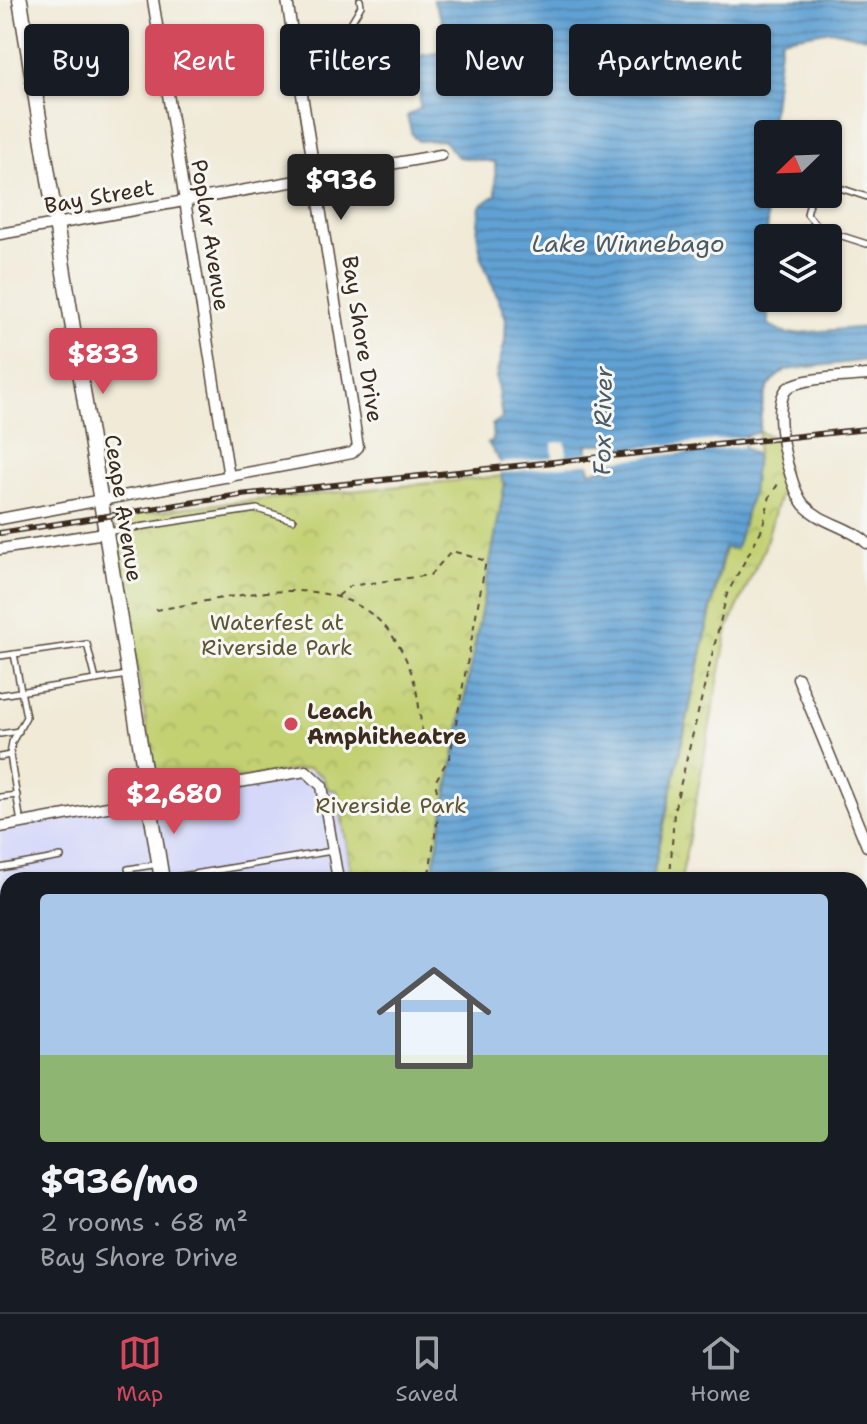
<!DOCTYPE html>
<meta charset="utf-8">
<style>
:root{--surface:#171b24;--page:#242831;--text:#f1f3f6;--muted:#9ea1a6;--line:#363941;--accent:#d1495b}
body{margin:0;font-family:"Shantell Sans",sans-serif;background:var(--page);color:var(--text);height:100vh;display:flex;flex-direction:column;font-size:30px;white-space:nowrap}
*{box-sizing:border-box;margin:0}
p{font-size:26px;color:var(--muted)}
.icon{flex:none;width:44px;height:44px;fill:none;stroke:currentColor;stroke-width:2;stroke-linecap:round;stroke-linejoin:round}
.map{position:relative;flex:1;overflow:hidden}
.details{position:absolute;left:0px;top:872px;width:868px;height:440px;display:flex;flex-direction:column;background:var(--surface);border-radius:24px 24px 0 0;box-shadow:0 2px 6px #0004}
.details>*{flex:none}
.hud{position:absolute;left:24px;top:24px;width:820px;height:72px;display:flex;gap:16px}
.needle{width:52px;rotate:247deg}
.fabs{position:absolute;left:754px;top:120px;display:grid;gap:16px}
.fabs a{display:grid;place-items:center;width:88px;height:88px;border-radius:8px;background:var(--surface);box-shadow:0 2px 6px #0004;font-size:40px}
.price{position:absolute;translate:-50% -68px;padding:0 18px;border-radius:8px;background:var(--accent);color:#fff;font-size:26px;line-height:52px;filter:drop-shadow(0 2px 4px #0008)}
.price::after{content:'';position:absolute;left:50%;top:48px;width:24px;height:18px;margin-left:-12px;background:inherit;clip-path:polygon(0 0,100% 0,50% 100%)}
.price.active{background:#222;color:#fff}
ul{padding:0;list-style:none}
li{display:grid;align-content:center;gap:16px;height:424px;padding:0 40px}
li span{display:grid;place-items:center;height:248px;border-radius:8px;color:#555}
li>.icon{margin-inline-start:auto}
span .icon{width:144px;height:144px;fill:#fffc;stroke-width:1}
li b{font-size:34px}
.chip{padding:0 28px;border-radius:8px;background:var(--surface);box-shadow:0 2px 6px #0004;font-size:28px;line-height:72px}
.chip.active{background:var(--accent);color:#fff}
.dock{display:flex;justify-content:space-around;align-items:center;height:112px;border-top:2px solid var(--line);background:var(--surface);font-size:22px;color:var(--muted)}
.dock a{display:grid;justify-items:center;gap:4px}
.dock .active{color:var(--accent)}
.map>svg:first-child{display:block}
</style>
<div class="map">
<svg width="867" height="1312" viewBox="0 0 867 1312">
<defs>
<pattern id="industrial-grid" width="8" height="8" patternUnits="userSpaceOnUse" patternTransform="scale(2)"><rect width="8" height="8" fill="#bdc3de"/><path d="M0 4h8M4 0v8" fill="none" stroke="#a3a8be"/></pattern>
<pattern id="park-crowns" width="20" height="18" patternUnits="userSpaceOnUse" patternTransform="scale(2)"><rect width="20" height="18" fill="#c3d173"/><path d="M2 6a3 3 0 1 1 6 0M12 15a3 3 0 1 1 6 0" fill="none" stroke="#a8b463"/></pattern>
<pattern id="water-rules" width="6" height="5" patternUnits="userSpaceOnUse" patternTransform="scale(2)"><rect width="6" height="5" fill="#61a1d3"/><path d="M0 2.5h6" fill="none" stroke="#5183ab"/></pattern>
</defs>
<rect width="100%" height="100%" fill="#f6f6f2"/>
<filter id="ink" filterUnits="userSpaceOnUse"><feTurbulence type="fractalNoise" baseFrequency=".0125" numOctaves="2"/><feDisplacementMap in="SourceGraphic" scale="16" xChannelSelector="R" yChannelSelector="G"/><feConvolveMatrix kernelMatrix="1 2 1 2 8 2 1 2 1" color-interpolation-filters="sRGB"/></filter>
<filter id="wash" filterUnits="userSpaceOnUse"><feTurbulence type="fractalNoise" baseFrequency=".006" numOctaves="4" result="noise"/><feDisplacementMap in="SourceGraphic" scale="32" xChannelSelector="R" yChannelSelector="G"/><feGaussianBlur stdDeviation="1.8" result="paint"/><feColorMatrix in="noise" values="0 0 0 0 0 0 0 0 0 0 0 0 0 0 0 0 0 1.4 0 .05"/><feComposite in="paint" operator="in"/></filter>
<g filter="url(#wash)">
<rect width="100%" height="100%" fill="#f0ead7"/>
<polygon fill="#d5d8f9" points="334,767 353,880 8,880 8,1304 383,1304 384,1312 0,1312 0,827"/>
<polygon fill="url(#industrial-grid)" points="867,1218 867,1269 861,1272 867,1288 867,1312 861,1312 858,1306 843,1312 600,1312 600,1304 860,1304 860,1221"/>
<g fill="url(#park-crowns)" stroke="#7f7e48" stroke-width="2">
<polygon points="759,432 773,437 787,470 764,549 728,628 681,880 652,880 725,548 752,493"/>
<polygon points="503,476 505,482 431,880 353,880 352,875 345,876 344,872 351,869 337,790 329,790 322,776 309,768 172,789 155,782 114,518 187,507"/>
</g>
<g fill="url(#water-rules)" stroke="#4e6678" stroke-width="2" fill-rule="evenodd">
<path d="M433,0H867V38L831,30L781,39L766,167L769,325L787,334L867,327V360L786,370C762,383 762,407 759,432L743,437L744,447L756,455L752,493L736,549L724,548L652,880H431L505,483L502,481L501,463L488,443L493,442L492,425L502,418L496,377L505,341L506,318L482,260L477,233L480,206L496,195L495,162L458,157L443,140L418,141L412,135L407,116L420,108L418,56L460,49L481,69L485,68L465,42L449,36ZM608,440L613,445V469L610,471L607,467L590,472L587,444H605Z"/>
<polygon points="383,1304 600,1304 600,1312 384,1312"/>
</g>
<g fill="#f0ead7">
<polygon points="743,437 743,447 611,461 610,451"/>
<polygon points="565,441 567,454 563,456 591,453 592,463 501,473 499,463 553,457 552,443"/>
</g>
</g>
<g filter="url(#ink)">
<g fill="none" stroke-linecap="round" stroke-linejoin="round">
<g stroke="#56473a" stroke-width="8">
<g id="service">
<polyline points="299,61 335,49 361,6 360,0"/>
<polyline points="828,184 867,197"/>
<polyline points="812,194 807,214 820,229 867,244"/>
<polyline points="106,532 257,509 293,520"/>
<polyline points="14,654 26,717 12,742 10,755 21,823"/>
<polyline points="0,656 87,644 96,680"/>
<polyline points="0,695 127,675"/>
<polyline points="0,734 19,731"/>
<polyline points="0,757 10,755"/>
<polyline points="0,797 17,795"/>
<polyline points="0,868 61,857"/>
<polyline points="128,869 159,864"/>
<polyline points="164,879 332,851"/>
<polyline points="729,1304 730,1312"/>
</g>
</g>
<g stroke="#56473a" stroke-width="13">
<g id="minor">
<polyline points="153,0 229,477"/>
<polyline points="0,234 441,155"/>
<path d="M867,375C849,377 802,377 788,388C769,404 789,487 804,505C822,524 849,526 867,543"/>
<polyline points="0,519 332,457 352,453 358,447 287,0"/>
<polyline points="0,549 105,533"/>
<polyline points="798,678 867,846"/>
<path d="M0,827C102,809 203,787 306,771L322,786L338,880"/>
<polyline points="0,1111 8,1109"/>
<polyline points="0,1123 8,1121"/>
<polyline points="860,1148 867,1165"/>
<polyline points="796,1304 799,1312"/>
</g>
</g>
<g stroke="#56473a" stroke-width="17">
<g id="tertiary">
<polyline points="20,0 162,880"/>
<polyline points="0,1135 8,1173"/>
<polyline points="50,1304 53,1312"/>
<polyline points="168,1312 188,1304"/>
</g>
</g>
<g stroke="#56473a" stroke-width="19">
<g id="primary">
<polyline points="860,993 867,990"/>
<polyline points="0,1272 8,1269"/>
</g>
</g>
<g stroke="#56473a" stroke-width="2" stroke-dasharray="6 6" stroke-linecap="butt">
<polyline points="338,596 350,586 430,575 452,551 486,561 450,756 435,782 440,804 428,880"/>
<path d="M156,610C247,596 366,554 410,669C419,692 420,718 423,742"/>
<polyline points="670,880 674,811 727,594 762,529 770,496 780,481"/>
<polyline points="378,1304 379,1312"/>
</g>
<use href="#service" stroke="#fff" stroke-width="5"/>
<use href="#minor" stroke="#fff" stroke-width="10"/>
<use href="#tertiary" stroke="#fff" stroke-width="14"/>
<use href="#primary" stroke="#fff" stroke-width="16"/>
<g stroke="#3b2a1e" stroke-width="6">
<polyline id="rail" points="0,533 240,495 867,429"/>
</g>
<use href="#rail" stroke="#f6f6f2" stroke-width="3" stroke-dasharray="9" stroke-linecap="butt"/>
</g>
</g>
<circle fill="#d1495b" stroke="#f6f6f2" stroke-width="3" cx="291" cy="724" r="8"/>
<g text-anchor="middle" stroke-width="6" stroke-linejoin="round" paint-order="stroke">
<g font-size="22" fill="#3b2a1e" stroke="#f6f6f2">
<text transform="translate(99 196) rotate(-10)" y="8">Bay Street</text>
<text transform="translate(211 235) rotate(81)" y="8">Poplar Avenue</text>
<text transform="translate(363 339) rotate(81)" y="8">Bay Shore Drive</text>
<text transform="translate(124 508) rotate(81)" y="8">Ceape Avenue</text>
</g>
<g font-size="22" fill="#5d5433" stroke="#f6f6f2">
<text x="277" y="630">Waterfest at<tspan x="277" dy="25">Riverside Park</tspan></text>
<text x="391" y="813">Riverside Park</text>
</g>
<g font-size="22" font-weight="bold" fill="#3b2a1e" stroke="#f6f6f2" text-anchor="start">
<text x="307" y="719">Leach<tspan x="307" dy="25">Amphitheatre</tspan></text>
</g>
<g font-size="24" font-style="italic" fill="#4a5a66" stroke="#f6f6f2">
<text x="628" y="252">Lake Winnebago</text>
<text transform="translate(603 421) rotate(-89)" y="8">Fox River</text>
</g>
</g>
</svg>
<div class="fabs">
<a><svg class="needle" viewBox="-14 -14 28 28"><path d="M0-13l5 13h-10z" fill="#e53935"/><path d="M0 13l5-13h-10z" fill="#9ea1a6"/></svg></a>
<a><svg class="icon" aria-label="layers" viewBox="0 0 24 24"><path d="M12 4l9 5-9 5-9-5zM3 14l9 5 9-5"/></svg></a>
</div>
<b class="price active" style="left:341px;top:222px">$936</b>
<b class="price" style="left:103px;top:396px">$833</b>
<b class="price" style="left:174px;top:836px">$2,680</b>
<div class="hud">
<a class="chip">Buy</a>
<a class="chip active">Rent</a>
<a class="chip">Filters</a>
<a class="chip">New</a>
<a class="chip">Apartment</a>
</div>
<section class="details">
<ul>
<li><span style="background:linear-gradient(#a9c7e8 65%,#8fb573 0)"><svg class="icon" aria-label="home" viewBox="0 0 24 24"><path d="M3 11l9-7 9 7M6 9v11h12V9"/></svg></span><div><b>$936/mo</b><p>2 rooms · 68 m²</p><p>Bay Shore Drive</p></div></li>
</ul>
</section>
</div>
<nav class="dock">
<a class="active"><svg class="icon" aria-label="map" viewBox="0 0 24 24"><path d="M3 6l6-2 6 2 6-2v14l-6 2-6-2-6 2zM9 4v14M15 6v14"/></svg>Map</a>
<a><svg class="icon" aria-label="saved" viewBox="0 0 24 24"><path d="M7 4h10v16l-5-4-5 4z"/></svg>Saved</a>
<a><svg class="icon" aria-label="home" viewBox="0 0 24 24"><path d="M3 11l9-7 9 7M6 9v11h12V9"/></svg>Home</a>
</nav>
